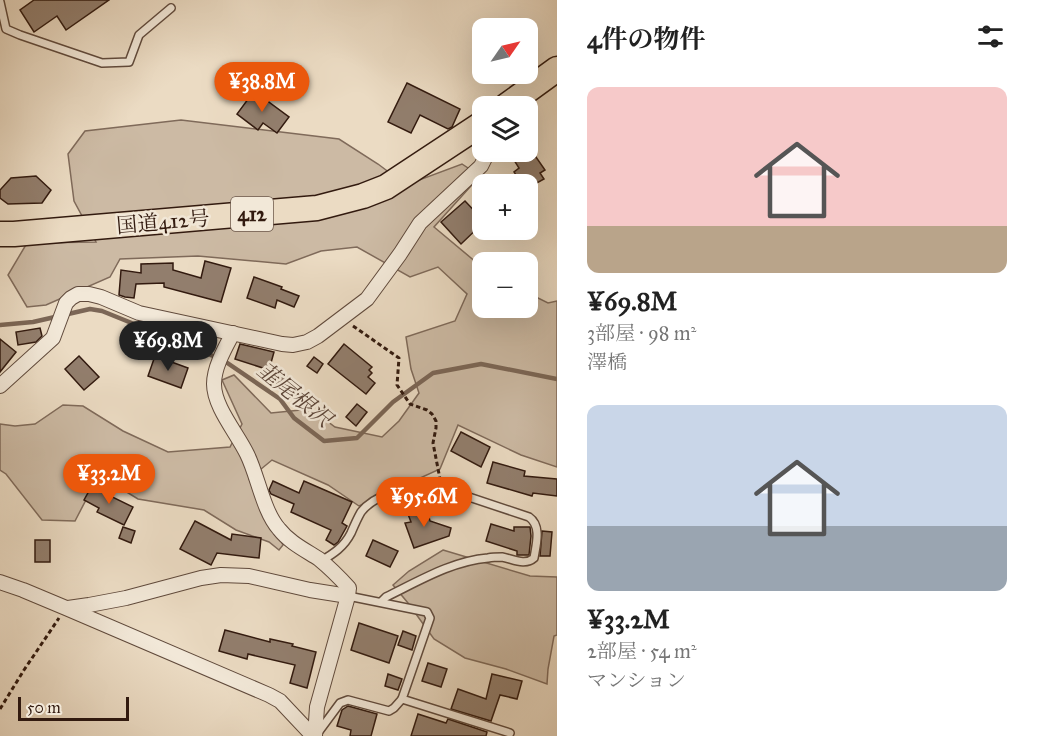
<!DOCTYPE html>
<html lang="ja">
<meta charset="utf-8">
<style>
:root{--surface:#fff;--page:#f2f2f2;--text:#222;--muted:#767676;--accent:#ea580c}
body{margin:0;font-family:"IM FELL Great Primer","Noto Serif JP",serif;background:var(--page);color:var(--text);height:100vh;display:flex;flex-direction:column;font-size:22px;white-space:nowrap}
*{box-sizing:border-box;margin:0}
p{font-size:20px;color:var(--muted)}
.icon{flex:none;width:33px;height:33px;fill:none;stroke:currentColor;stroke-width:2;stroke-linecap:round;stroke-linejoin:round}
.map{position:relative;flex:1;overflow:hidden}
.panel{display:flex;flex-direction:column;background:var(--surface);width:480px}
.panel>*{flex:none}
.needle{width:39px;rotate:56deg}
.controls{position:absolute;left:472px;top:18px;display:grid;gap:12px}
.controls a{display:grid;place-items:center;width:66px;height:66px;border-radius:12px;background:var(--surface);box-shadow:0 6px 24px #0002;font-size:30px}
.scale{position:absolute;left:18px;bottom:15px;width:111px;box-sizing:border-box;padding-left:6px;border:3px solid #321a0f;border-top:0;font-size:16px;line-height:21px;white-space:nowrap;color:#321a0f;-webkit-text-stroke:4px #f2e8d8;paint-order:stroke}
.price{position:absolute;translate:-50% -51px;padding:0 14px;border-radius:21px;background:var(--accent);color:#fff;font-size:20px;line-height:39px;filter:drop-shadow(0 2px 3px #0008)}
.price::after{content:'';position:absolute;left:50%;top:36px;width:18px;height:14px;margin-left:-9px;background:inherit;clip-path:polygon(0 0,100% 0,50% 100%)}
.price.selected{background:#222;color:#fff}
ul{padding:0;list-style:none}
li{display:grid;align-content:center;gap:12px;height:318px;padding:0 30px}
li span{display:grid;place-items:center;height:186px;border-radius:12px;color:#555}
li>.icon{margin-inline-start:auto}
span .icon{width:108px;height:108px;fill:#fffc;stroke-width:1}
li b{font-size:26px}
h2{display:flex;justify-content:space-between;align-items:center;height:72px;padding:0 30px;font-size:26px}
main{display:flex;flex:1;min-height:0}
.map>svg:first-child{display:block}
</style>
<main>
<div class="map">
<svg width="557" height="736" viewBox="0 0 557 736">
<rect width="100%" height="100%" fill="#ebdbc3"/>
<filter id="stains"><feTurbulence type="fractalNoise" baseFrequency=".00333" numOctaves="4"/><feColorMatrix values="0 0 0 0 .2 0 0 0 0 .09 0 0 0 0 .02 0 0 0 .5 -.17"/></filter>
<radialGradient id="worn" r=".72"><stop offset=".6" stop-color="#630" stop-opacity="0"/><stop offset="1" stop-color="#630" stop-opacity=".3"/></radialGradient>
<g fill="#ccbaa4" stroke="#7f6a5a" stroke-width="1.5">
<polygon points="181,120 339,139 378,164 406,185 462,164 480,176 434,227 483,268 483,308 528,308 528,293 548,303 557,301 557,467 521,455 458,425 440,469 359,506 328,485 272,460 249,479 283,545 279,550 269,542 236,530 204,510 138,499 99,475 75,521 42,520 6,474 0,470 0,424 15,426 35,424 63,405 83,406 123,431 168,452 230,447 242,424 222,380 234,375 271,413 311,409 335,427 382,437 399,421 419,393 411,369 406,337 455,321 467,294 438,267 410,277 357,247 321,251 286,264 198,256 120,259 110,277 46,305 27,307 8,275 27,243 96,242 74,201 68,154 85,131"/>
<polygon points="443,550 530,576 557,577 557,635 554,636 548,669 547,684 506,669 465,658 434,639 408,603 393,585 409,571"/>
</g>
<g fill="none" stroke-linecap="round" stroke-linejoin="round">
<polyline stroke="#7b6656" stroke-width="4.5" points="0,325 33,322 90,309 102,311 223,360 280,399 294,418 324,441 357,438 393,402 433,373 481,364 557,379"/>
</g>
<g fill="#927e6d" stroke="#321a0f" stroke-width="1.5">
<polygon points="34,0 109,0 66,30 57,16 34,32 20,10"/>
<polygon points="407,83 460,109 452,127 448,129 420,115 411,133 388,122"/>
<polygon points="254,91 289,117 277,133 263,123 258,130 237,114"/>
<polygon points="509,152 524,152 530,161 536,157 545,170 540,173 544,179 535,184 522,184 514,172 519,168"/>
<polygon points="36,176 51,190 42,203 8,204 0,198 0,190 11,178"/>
<polygon points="465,201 483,220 483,223 461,244 441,222"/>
<polygon points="205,261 231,268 221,302 164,287 164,283 136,284 134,298 125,297 119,295 121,270 141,273 141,264 173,263 173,270 201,278"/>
<polygon points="254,277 282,287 281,289 299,296 294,307 277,300 275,308 247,298"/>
<polygon points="40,328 42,336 36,342 18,345 16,332"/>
<polygon points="0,339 16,352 0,372"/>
<polygon points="240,344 274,352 269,370 235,359"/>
<polygon points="344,344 372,367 369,370 372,373 368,377 375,383 366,394 328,364"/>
<polygon points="79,356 99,377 84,390 65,369"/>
<polygon points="155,356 188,368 181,388 148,376"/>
<polygon points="314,357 323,364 317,373 307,366"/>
<polygon points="279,371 303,389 294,400 270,382"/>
<polygon points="357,404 367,412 356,426 346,417"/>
<polygon points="461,432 490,447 481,467 451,451"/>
<polygon points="493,462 525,471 524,476 557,479 557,496 533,493 532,496 487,483"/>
<polygon points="273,481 299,493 304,481 352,502 342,523 347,526 338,542 334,545 326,540 331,530 291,512 294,504 271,494 269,490"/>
<polygon points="93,484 105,491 104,493 133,507 124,525 97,512 99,508 84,500"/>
<polygon points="417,505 421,516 428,513 430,521 451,528 449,536 414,548 405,523 411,522 406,509"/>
<polygon points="195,521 231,540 232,534 261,538 259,558 217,553 211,565 180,549"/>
<polygon points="491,524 514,531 514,527 530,527 531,536 529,555 517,555 517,551 486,541"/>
<polygon points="123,527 135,531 131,543 119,538"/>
<polygon points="542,531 552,532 550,556 540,556"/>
<rect x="35" y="540" width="15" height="22"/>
<polygon points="373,540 398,551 390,567 366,556"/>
<polygon points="359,623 398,636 389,663 351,650"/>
<polygon points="225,630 270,642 270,639 293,644 292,646 316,652 307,688 290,683 295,665 248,654 247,659 219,651"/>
<polygon points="403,631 416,636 412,650 398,645"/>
<polygon points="428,663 447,669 441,687 422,681"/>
<polygon points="388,674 402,679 398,690 385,686"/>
<polygon points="492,674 522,681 517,699 500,695 491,721 451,709 458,689 486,699"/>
<polygon points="348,706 377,714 371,736 350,736 351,730 337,726 342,710"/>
<polygon points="418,714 446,723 448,719 487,732 486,736 411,736"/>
</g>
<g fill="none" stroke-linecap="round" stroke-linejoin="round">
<g stroke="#604a3c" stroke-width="10">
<g id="lane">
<polyline points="0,2 6,29 20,35 102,63 129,62 139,35 171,8"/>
<path d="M321,561C333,554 344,547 351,533C354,526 357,519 361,512C374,495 408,485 428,486C433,486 438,487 442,488L529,517C542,526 536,545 534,558C525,566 513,559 502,557C498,557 493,557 488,558C452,561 419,581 386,597L381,602"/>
<polyline points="348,596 427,612 430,618 402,699 510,733"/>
<polyline points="317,734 340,703 348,700 389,711 394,708 402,699"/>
</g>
</g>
<g stroke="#604a3c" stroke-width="16">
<g id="street">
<path d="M233,333C225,348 214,367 214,384C214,407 237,433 247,454C258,476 263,511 279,529C289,542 305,550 319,559C330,568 339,577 349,588L348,596L317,707L315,736"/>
<polyline points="0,386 53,338 66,303 71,298 78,294 89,294 101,297 139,313 282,344 293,345 307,342 318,336 367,299 400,254 420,223 481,166 488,152"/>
<polyline points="0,582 23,590 66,608 269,695 280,701 313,736"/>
<polyline points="68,608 89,605 126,598 201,578 221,575 249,576 310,590 348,596"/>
</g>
</g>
<g stroke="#321a0f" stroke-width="27">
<g id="highway">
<polyline points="506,106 557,69"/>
<polyline points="0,234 14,234 317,208 363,196 386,187 483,123"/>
</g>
</g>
<g stroke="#321a0f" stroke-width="3" stroke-dasharray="4.5 3" stroke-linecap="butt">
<polyline points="353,326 399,358 397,385 410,404 427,410 432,414 436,421 436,428 433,443 440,479"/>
<polyline points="0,709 24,670 59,618"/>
</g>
<use href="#lane" stroke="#f2e8d8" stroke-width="7"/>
<use href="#street" stroke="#f2e8d8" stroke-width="14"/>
<use href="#highway" stroke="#ebdbc3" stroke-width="24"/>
</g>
<g text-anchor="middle" stroke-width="5" stroke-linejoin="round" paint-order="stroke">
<rect fill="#f2e8d8" stroke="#6c584b" stroke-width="1.5" x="231" y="197" width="42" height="34" rx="4.5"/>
<g font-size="20" font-weight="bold" fill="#321a0f">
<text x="252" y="221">412</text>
</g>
<g font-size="21" fill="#321a0f" stroke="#f2e8d8">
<text transform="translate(163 222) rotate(-5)" y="7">国道412号</text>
</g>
<g font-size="22" font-style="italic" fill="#5d4639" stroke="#f2e8d8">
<text transform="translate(295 394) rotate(39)" y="8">韮尾根沢</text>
</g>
</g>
<rect width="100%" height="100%" filter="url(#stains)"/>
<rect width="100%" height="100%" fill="url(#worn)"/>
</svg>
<div class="controls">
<a><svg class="needle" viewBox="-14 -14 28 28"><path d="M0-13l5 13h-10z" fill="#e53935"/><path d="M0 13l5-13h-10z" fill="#767676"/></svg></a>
<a><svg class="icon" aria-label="layers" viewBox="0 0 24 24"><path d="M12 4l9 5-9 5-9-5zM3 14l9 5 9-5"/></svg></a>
<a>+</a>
<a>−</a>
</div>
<div class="scale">50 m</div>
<b class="price" style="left:262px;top:113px">¥38.8M</b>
<b class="price selected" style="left:168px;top:372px">¥69.8M</b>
<b class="price" style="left:109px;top:505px">¥33.2M</b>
<b class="price" style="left:424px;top:528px">¥95.6M</b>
</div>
<section class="panel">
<h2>4件の物件<svg class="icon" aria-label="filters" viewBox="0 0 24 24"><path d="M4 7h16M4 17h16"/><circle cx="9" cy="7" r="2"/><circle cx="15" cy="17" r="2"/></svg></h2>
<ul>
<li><span style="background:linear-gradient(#f6c9c9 75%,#b9a48a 0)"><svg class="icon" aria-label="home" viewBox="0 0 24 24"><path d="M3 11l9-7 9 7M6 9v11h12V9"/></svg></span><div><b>¥69.8M</b><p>3部屋 · 98 m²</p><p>澤橋</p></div></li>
<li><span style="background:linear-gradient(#c9d6e8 65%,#9aa5b1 0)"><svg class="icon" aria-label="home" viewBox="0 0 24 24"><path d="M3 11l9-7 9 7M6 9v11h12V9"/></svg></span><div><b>¥33.2M</b><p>2部屋 · 54 m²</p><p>マンション</p></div></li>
</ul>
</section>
</main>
